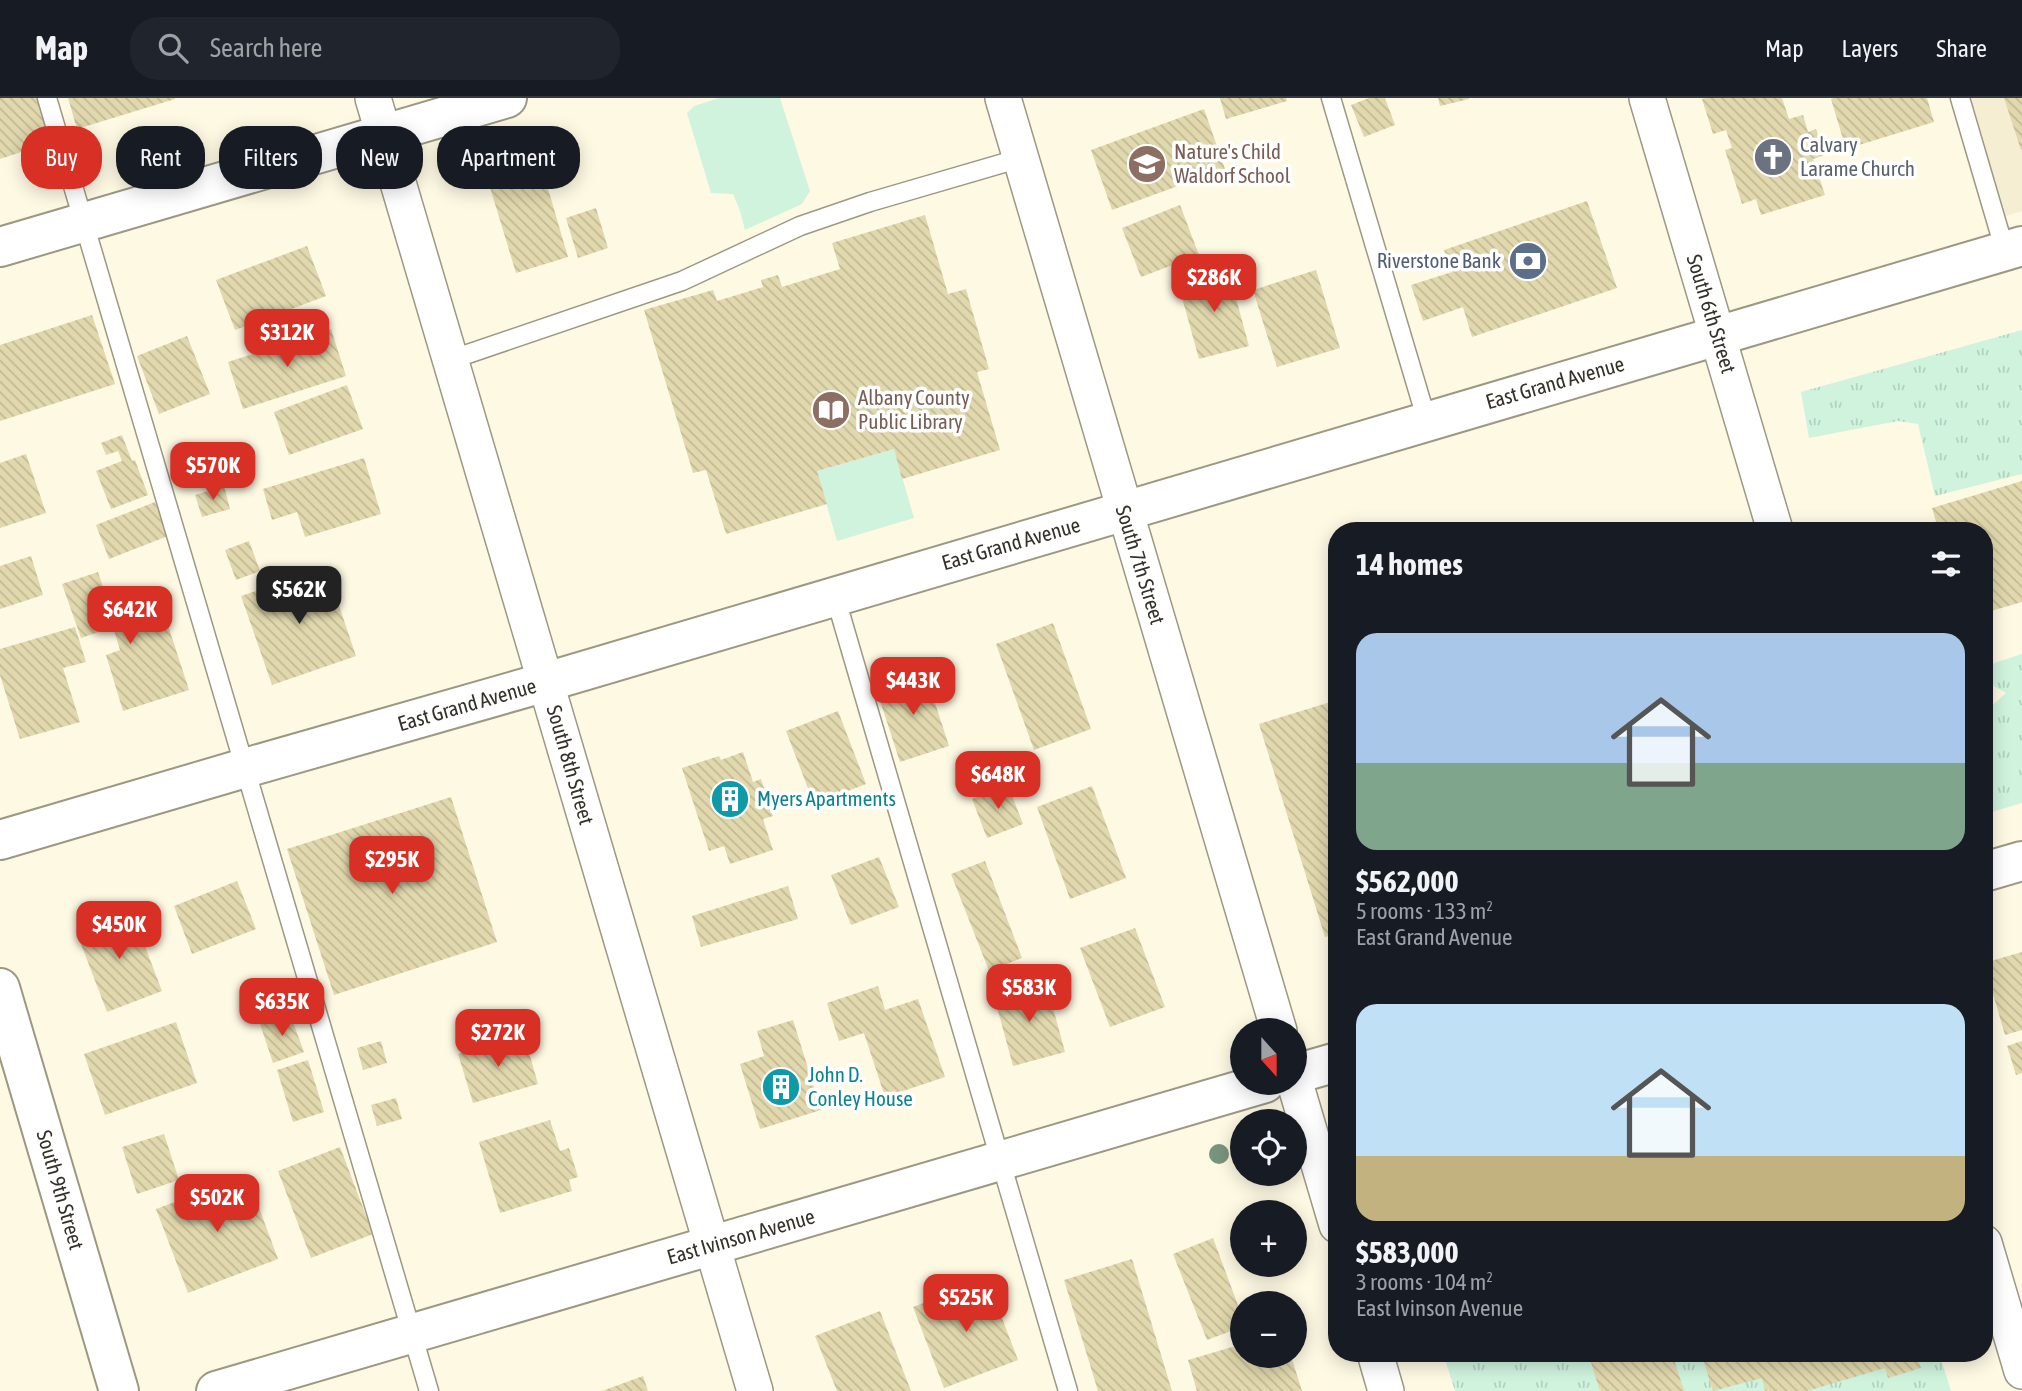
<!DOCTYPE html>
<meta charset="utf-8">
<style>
:root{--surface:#171b24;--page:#20242c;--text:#f1f3f6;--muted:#9ea1a6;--line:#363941;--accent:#d93025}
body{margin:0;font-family:"Asap Condensed",sans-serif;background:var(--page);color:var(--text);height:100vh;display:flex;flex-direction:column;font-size:26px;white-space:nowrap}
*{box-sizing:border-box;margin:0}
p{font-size:23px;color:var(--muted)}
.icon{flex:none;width:38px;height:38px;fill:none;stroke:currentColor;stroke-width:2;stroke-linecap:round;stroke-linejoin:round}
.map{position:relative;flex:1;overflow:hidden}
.side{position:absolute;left:1328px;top:424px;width:665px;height:840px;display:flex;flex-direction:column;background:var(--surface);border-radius:28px;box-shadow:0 4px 18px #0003}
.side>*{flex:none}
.top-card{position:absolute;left:21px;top:28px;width:665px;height:63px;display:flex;gap:14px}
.needle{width:46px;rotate:159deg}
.buttons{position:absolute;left:1230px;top:920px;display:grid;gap:14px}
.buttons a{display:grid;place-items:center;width:77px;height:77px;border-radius:50%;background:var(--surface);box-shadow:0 4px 18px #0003;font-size:35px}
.price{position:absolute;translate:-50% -60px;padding:0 16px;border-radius:14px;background:var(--accent);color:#fff;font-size:23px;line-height:46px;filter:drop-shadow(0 2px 4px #0008)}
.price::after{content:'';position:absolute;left:50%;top:42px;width:21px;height:16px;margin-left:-10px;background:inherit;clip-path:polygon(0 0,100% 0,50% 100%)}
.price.on{background:#222;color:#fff}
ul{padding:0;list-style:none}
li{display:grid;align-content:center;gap:14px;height:371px;padding:0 28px}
li span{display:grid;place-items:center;height:217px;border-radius:21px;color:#555}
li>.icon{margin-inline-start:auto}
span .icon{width:126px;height:126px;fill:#fffc;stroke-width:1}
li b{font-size:30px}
h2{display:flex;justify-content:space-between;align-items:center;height:84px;padding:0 28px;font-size:30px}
.chip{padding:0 24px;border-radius:28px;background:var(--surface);box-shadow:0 4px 18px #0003;font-size:24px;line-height:63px}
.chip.on{background:var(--accent);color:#fff}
header{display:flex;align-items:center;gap:42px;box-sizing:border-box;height:98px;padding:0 35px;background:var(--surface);border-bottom:2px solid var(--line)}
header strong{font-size:33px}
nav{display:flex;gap:38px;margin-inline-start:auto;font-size:24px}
.search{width:490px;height:63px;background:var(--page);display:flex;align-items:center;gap:18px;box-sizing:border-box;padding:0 24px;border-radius:28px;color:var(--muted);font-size:26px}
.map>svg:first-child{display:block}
</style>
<header>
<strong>Map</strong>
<div class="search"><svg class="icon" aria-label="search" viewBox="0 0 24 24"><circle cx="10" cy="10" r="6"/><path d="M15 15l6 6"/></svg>Search here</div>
<nav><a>Map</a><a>Layers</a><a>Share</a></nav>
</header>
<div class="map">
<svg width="2022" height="1293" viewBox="0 0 2022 1293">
<defs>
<pattern id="park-tufts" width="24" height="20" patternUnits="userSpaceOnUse" patternTransform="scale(1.75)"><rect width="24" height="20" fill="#cff3dd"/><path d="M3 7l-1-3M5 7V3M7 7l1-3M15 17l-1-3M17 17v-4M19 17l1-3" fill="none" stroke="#b2d1be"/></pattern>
<pattern id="building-back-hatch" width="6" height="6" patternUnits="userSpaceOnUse" patternTransform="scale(1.75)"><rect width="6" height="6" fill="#e1d8ad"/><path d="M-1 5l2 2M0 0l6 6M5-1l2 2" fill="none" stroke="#c2ba95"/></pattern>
</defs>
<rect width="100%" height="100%" fill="#fef9e3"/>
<polygon fill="#f5eed2" points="1952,0 2022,0 2022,113 1991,123"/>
<g fill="url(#park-tufts)">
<polygon points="2022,232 2022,376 1935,398 1918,326 1898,323 1809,340 1801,294"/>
<polygon points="2022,556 2022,705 1985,716 1985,614 2006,595 1985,583 1985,568"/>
<polygon points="1443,1255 1939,1255 1951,1293 1455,1293"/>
</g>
<g fill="#cff3dd">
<polygon points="719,0 780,0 810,93 802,106 745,132 740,113 733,96 711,95 687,15 694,8"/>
<polygon points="894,351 914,420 837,443 817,373"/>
</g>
<g fill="url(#building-back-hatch)">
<polygon points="0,0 38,0 52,44 0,61"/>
<polygon points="68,0 175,0 175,1 77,31"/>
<polygon points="1220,0 1286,0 1287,3 1226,21"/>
<polygon points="1369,0 1385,0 1395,27 1364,39 1351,7"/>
<polygon points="1438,0 1469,0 1469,1 1440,8"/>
<polygon points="1706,0 1782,0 1789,21 1803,17 1808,34 1816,31 1825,57 1813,61 1825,97 1761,117 1756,101 1742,106 1725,52 1732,50 1726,32 1713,36 1702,1"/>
<polygon points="1833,0 1927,0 1934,24 1846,51 1831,1"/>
<polygon points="2004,0 2022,0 2022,52 2021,52"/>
<polygon points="1204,11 1225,71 1112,112 1091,52"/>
<polygon points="542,70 568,159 516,175 489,86"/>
<polygon points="1587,103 1617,190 1472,239 1463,209 1423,223 1411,187 1452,174 1444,152"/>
<polygon points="1180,107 1199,157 1141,179 1122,130"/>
<polygon points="596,110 608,150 578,160 566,120"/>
<polygon points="925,117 948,196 966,191 989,271 977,274 1000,352 902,381 894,351 817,373 827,406 726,436 706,372 693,375 644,212 713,192 717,203 763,189 761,182 778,177 782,189 840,171 832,145"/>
<polygon points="307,148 326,198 235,232 216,182"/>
<polygon points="1228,171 1249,248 1199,261 1178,185"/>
<polygon points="1316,172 1340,250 1277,269 1253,192"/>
<polygon points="92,217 115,286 0,323 0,247"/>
<polygon points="331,231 346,278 243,311 228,264"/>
<polygon points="187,238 210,296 159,316 137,258"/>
<polygon points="347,287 363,331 289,357 274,314"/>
<polygon points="122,337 132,363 135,362 148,397 111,411 96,373 122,363 118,353 106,357 101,345"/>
<polygon points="230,349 237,374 199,385 191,360"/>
<polygon points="26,356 46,415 0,430 0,365"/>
<polygon points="364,360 381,416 305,439 297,414 272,422 263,391"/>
<polygon points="2022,383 2022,504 1984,515 1984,432 1933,432 1938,430 1932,410"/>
<polygon points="224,388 230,411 202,419 195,397"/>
<polygon points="155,404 168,438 109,461 96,427"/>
<polygon points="249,443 260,473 236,482 225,452"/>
<polygon points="31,458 43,497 0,511 0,468"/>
<polygon points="326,469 356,558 272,587 241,498"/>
<polygon points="98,474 116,528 163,512 189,592 123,613 106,557 120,552 113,529 81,540 62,486"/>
<polygon points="1053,525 1091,631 1034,652 996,546"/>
<polygon points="75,529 86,564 63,570 80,624 20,641 0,577 0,551"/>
<polygon points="925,574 949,648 900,664 876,590"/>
<polygon points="1337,602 1337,836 1325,839 1259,626"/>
<polygon points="838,613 866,686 814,706 786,633"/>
<polygon points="743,654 753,684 761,681 773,718 763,721 773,752 730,766 724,748 709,753 682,670 719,658 721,662"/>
<polygon points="1008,687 1023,726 987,740 972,701"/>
<polygon points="1092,688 1126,780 1070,801 1037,709"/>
<polygon points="451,699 497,844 334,897 287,751"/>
<polygon points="879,759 899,809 851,827 831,777"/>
<polygon points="985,763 1022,860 989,873 951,776"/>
<polygon points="237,783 256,831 192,856 174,808"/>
<polygon points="788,788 798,821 701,849 692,818"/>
<polygon points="131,812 162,893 107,914 76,833"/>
<polygon points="1135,830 1165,909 1110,929 1080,850"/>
<polygon points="2022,854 2022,932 2005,937 1984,865"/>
<polygon points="1046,884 1065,954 1013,968 994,898"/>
<polygon points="878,888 885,912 918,901 945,979 885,999 864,935 839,943 827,905"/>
<polygon points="290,916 304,954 273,965 260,926"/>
<polygon points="793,922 821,1012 760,1031 740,966 764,958 757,933"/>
<polygon points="176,924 197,985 105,1017 84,956"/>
<polygon points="524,937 538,986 473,1005 458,956"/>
<polygon points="381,943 387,965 363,972 357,950"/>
<polygon points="2022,943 2022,975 2016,977 2007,948"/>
<polygon points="308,962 324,1014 293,1024 277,972"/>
<polygon points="396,1000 402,1021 377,1028 371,1007"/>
<polygon points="550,1022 560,1053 569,1050 578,1079 569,1082 572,1093 500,1115 479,1044"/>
<polygon points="164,1036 179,1082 137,1096 122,1049"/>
<polygon points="340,1049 373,1136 311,1160 278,1073"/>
<polygon points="247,1077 278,1161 188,1195 156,1111"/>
<polygon points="1213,1140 1242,1218 1242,1229 1207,1242 1173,1156"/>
<polygon points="1132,1161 1172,1293 1098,1293 1064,1182"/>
<polygon points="987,1181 1018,1262 944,1290 913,1209"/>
<polygon points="880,1213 911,1293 837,1293 815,1238"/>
<polygon points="1242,1246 1242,1258 1291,1258 1302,1293 1197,1293 1188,1262"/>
<polygon points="1588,1255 1672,1255 1684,1293 1600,1293"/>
<polygon points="1701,1255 1916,1255 1921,1270 1888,1280 1885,1270 1807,1293 1765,1293 1762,1280 1713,1293"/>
<polygon points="643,1278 648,1293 602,1293"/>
</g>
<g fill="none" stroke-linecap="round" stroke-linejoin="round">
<g stroke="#9d9884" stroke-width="21">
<g id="service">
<polyline points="47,0 429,1293"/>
<polyline points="1331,0 1427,323"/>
<polyline points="1960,0 2005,153"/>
<polyline points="450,262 682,183 800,128 870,104 1021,60"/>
<polyline points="835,498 1068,1293"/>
</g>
</g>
<g stroke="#9d9884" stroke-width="38">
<g id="minor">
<polyline points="373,0 755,1293"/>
<polyline points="1003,0 1279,933"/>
<polyline points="1647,0 1775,432"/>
<polyline points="1295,985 1337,1127"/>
<polyline points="1984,1145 2022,1273"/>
<polyline points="1375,1255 1386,1293"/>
</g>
</g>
<g stroke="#9d9884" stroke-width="42">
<g id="tertiary">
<polyline points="0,149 507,0"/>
<polyline points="1984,774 2022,763"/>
<polyline points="1295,976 1337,964"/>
<polyline points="216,1293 1265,985"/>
</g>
</g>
<g stroke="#9d9884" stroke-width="42">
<polyline id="secondary" points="0,890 119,1293"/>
</g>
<g stroke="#9d9884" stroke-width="42">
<polyline id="primary" points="0,742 245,670 546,584 2022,148"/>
</g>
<use href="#service" stroke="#fff" stroke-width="18"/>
<use href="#minor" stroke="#fff" stroke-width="35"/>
<use href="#tertiary" stroke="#fff" stroke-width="38"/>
<use href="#secondary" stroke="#fff" stroke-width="38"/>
<use href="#primary" stroke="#fff" stroke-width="38"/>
</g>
<circle fill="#79947d" cx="1219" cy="1056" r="10"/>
<defs>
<g id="church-disc" transform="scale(2.0125)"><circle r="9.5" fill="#6b7280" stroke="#fff"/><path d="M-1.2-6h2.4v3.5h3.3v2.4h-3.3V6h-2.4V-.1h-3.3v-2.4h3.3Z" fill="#fff"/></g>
<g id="school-disc" transform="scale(2.0125)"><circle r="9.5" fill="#8d6e63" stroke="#fff"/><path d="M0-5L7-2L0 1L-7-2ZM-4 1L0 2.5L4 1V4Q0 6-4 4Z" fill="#fff"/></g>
<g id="bank-disc" transform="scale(2.0125)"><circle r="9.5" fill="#5c6f8a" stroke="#fff"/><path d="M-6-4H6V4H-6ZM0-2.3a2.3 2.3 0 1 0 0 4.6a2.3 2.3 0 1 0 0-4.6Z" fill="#fff"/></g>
<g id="library-disc" transform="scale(2.0125)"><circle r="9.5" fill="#8d6e63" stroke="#fff"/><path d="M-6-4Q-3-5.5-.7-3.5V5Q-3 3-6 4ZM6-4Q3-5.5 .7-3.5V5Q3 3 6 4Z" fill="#fff"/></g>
<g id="building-disc" transform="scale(2.0125)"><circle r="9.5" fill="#0f9aa8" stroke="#fff"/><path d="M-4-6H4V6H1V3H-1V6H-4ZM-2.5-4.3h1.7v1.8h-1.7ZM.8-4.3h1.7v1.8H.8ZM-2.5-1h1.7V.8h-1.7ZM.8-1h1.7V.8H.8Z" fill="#fff"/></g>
</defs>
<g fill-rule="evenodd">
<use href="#church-disc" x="1773" y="59"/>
<use href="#school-disc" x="1147" y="66"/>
<use href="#bank-disc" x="1528" y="163"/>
<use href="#library-disc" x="831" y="312"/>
<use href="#building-disc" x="730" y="701"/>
<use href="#building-disc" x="781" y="989"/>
</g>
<g text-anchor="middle" stroke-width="7" stroke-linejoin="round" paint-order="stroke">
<g font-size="21" fill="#5b616d" stroke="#fff" text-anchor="start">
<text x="1800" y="54">Calvary<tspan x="1800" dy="24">Larame Church</tspan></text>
</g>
<g font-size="21" fill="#785e54" stroke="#fff" text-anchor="start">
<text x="1174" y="61">Nature's Child<tspan x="1174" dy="24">Waldorf School</tspan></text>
<text x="858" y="307">Albany County<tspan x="858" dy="24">Public Library</tspan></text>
</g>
<g font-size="21" fill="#4e5e75" stroke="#fff" text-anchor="end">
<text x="1501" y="170">Riverstone Bank</text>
</g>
<g font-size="21" fill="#333129" stroke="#fff">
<text transform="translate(1711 216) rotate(73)" y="7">South 6th Street</text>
<text transform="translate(1555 285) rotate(-16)" y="7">East Grand Avenue</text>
<text transform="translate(1011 446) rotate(-16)" y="7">East Grand Avenue</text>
<text transform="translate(1140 467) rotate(73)" y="7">South 7th Street</text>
<text transform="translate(467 607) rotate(-16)" y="7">East Grand Avenue</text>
<text transform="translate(570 667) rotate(74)" y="7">South 8th Street</text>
<text transform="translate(60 1092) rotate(74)" y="7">South 9th Street</text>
<text transform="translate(741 1139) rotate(-16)" y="7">East Ivinson Avenue</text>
</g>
<g font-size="21" fill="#0d838f" stroke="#fff" text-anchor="start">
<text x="757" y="708">Myers Apartments</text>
<text x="808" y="984">John D.<tspan x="808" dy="24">Conley House</tspan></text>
</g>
</g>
</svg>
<div class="buttons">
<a><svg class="needle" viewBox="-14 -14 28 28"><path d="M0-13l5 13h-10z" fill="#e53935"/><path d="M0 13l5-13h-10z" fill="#9ea1a6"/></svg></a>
<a><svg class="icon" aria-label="locate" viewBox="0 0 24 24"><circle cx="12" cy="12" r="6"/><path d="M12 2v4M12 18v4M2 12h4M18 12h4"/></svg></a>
<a>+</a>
<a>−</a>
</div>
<b class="price" style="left:1214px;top:216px">$286K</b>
<b class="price" style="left:287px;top:271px">$312K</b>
<b class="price" style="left:213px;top:404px">$570K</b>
<b class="price on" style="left:299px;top:528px">$562K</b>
<b class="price" style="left:130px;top:548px">$642K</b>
<b class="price" style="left:913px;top:619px">$443K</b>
<b class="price" style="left:998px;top:713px">$648K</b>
<b class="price" style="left:392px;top:798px">$295K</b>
<b class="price" style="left:119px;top:863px">$450K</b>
<b class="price" style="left:1029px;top:926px">$583K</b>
<b class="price" style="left:282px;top:940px">$635K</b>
<b class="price" style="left:498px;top:971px">$272K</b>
<b class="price" style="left:217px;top:1136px">$502K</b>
<b class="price" style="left:966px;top:1236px">$525K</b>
<div class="top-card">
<a class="chip on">Buy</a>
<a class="chip">Rent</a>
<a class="chip">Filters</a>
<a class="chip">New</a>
<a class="chip">Apartment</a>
</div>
<section class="side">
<h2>14 homes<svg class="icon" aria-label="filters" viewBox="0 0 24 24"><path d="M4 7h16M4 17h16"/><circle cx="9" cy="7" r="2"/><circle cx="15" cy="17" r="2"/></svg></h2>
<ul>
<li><span style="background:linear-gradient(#a9c7e8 60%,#7fa58c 0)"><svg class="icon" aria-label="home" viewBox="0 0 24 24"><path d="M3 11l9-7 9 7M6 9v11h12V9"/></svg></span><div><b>$562,000</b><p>5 rooms · 133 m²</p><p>East Grand Avenue</p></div></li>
<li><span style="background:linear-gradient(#bfe0f5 70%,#c2b280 0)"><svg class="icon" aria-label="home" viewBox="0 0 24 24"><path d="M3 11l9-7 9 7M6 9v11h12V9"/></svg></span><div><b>$583,000</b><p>3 rooms · 104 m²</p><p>East Ivinson Avenue</p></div></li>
</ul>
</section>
</div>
